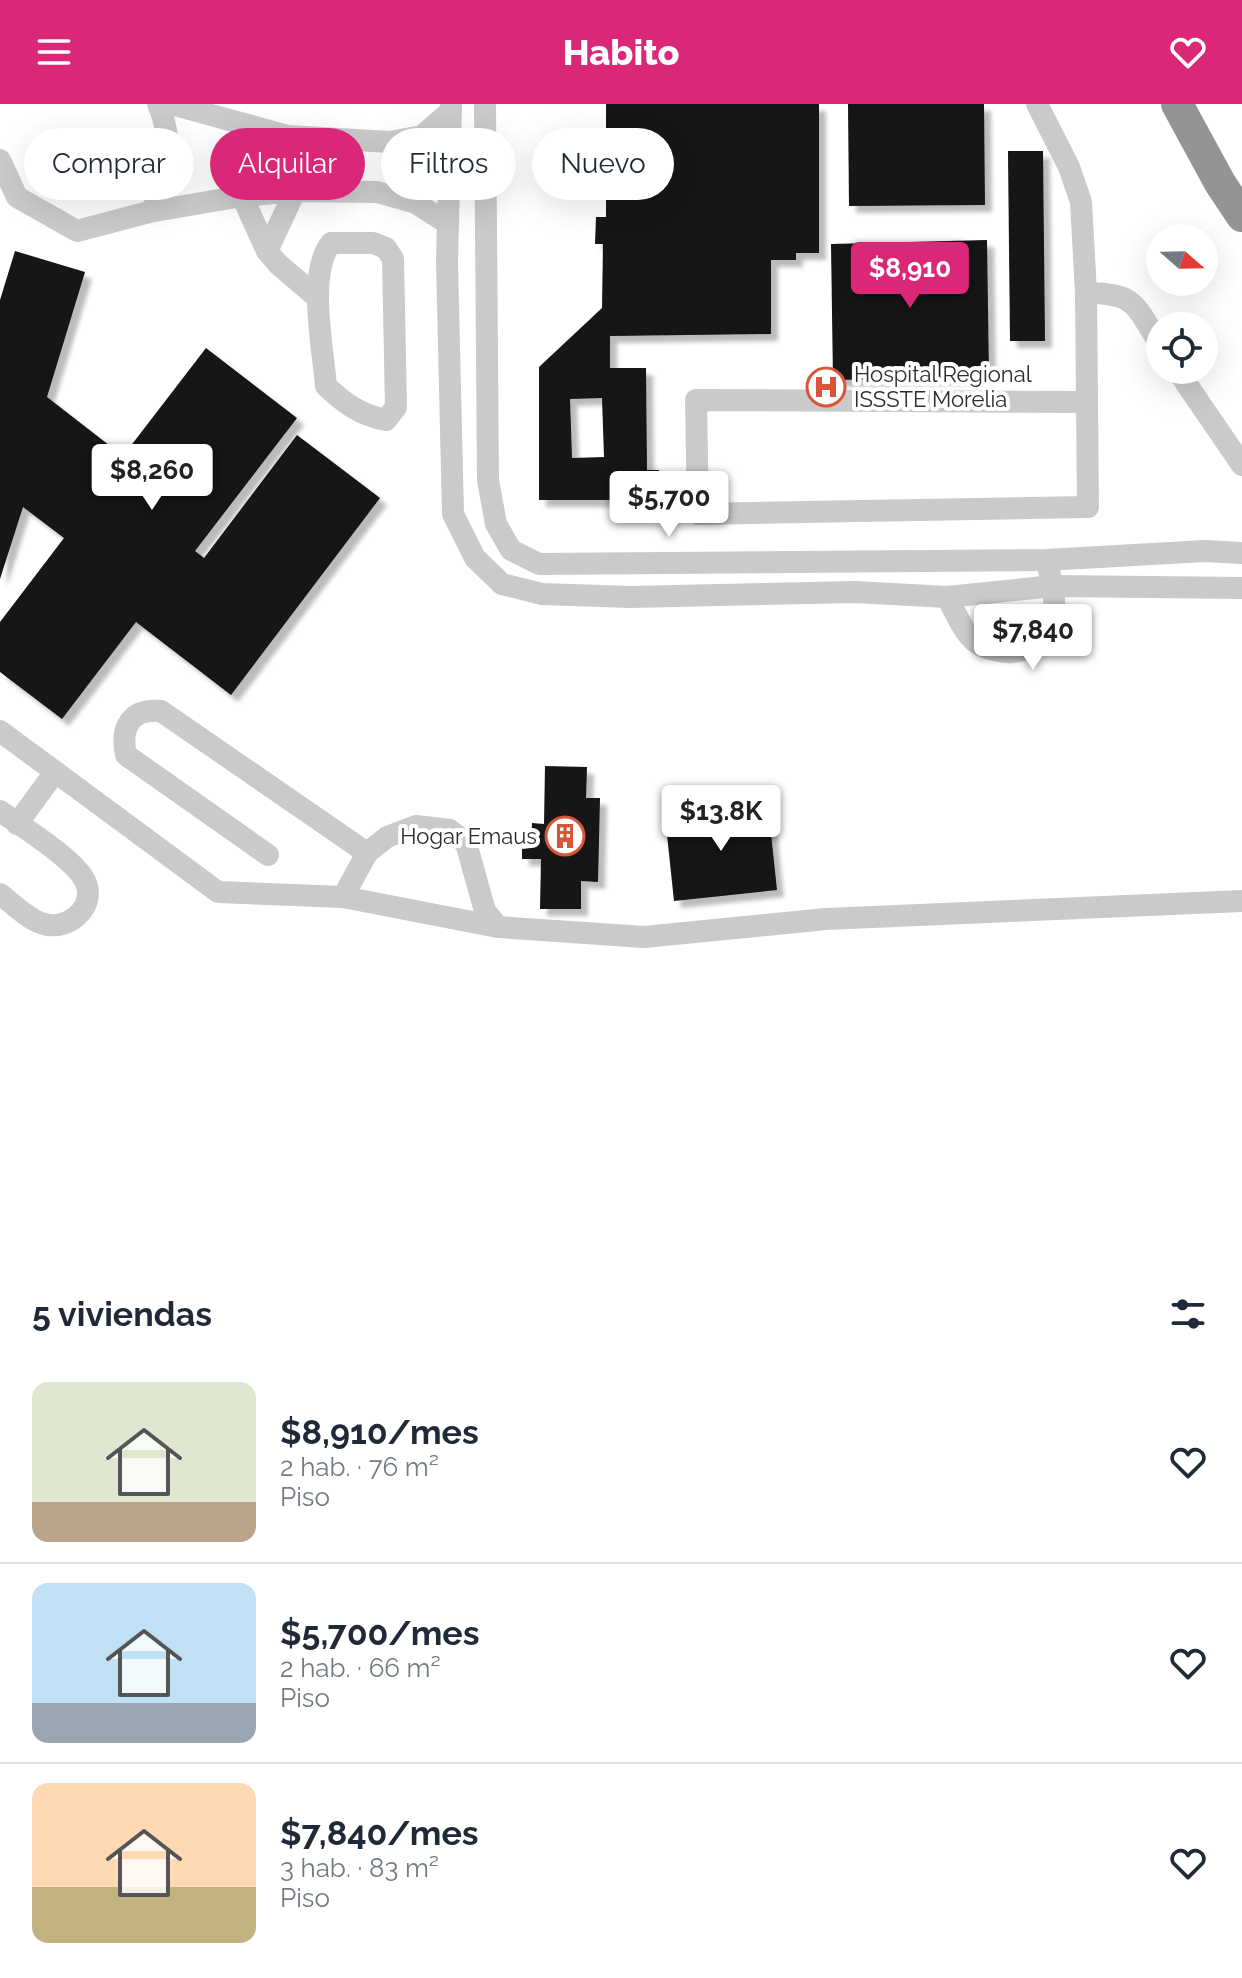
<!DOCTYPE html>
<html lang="es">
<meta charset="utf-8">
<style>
:root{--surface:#fff;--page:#f6f6f7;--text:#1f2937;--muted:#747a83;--line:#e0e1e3;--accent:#db2777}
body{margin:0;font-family:Raleway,sans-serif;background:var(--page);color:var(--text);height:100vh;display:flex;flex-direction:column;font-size:30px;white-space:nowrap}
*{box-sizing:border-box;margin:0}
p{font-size:26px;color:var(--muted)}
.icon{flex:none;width:44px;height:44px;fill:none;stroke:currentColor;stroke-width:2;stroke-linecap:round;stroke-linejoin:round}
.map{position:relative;height:1162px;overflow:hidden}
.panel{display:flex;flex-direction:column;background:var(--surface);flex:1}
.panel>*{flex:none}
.banner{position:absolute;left:24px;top:24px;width:800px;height:72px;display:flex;gap:16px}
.needle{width:52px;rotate:110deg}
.fabs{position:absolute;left:1146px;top:120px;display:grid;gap:16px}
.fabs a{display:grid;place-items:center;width:72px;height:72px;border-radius:50%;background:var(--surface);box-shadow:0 8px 32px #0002;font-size:40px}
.price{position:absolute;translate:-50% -68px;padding:0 18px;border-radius:8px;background:#fff;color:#222;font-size:26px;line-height:52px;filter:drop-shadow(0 2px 4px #0008)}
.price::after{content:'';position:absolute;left:50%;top:48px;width:24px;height:18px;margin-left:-12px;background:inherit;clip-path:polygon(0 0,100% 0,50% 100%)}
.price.current{background:var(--accent);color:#fff}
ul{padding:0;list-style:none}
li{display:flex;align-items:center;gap:24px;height:200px;padding:0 32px}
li+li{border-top:2px solid var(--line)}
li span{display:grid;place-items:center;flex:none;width:224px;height:160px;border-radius:16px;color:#555}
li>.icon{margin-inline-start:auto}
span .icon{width:96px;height:96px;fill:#fffc;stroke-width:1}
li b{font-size:34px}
h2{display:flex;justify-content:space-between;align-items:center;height:96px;padding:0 32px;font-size:34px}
.chip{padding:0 28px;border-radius:36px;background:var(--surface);box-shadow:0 8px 32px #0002;font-size:28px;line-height:72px}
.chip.current{background:var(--accent);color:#fff}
header{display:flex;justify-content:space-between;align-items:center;height:104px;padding:0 32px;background:var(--accent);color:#fff;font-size:36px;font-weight:800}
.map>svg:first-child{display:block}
</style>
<header><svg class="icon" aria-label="menu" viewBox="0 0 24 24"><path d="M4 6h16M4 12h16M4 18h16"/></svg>Habito<svg class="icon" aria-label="heart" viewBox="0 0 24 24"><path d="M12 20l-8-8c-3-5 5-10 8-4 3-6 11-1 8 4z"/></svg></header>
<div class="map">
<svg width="1242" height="1162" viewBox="0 0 1242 1162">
<defs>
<filter id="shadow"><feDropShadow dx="7" dy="7" stdDeviation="2" flood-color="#0004"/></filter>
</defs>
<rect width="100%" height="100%" fill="#fff"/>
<g fill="#141414" fill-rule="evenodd" filter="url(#shadow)">
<path d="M606,0H819V149H796V156H771V230L610,232V264H646L647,366H659V396H539V263L602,204L603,140H595L596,113H606ZM602,294L604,353L572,354L570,295Z"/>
<polygon points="848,0 984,0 985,101 849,102"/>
<polygon points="1008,47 1043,47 1045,237 1010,237"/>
<polygon points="987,136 989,273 833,276 831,140"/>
<polygon points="15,147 85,168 47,293 123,352 206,244 297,314 195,447 204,454 297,331 380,394 231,591 136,518 62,615 0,568 0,518 64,434 23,403 0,475 0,196"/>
<polygon points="545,662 587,663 586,694 600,694 598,778 581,777 581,805 540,805 541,755 522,755 522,745 531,744 532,719 544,720"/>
<polygon points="768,701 777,786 674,797 665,712"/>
</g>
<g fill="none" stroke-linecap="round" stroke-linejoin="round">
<g stroke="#cacaca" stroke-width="22">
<polyline points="171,0 288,32 390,38 422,32 451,7"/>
<polyline points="451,0 447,158 453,410 475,454 502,480 542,490 630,493 855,488 947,493 1054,482 1242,484"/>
<polyline points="485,0 488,376 496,420 511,446 539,460 1046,456 1205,447 1242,449"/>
<path d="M1037,0L1069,63L1081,98L1086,189C1137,189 1134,201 1160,240"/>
<polyline points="0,56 17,93 77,127 149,108 242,92 295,87 377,88 416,99 447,119"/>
<polyline points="242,92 267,147 278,160 318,194"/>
<path d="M149,108C174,84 171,29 158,0"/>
<path d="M331,139H373L386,144L393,155L396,303L386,316C360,311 344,299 326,282C323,244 307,169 331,139Z"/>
<polyline points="267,147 295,87"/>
<polyline points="1086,189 1088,403 698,410 696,296 1086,298"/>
<polyline points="1177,266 1242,361"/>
<path d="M947,493C955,507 963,529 977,539C986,545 1003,549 1013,548C1056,542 1060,503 1049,467"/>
<polyline points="0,627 218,788 343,793 367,749 387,733 416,722 450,726 466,739 485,807 498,823 644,833 826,815 1242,797"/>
<path d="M0,707C21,722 78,757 86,779C96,805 65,829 41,819C27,814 13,800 0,790"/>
<polyline points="17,720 55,668"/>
<path d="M268,751L126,651C120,623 131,604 161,607L367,749"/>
<polyline points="343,793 498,823"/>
</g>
<polyline stroke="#949494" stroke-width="32" points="1177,0 1220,79 1242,112"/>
</g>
<defs>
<g id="hospital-ring" transform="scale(2)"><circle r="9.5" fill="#fff" stroke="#d9553a" stroke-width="1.5"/><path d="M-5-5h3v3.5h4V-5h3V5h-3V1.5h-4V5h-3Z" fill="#d9553a"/></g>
<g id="building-ring" transform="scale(2)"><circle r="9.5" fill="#fff" stroke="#d9553a" stroke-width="1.5"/><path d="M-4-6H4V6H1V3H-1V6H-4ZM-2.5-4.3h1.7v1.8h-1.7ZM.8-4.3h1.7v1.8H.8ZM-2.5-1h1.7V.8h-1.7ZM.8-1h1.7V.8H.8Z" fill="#d9553a"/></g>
</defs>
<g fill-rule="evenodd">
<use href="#hospital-ring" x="826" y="283"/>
<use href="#building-ring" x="565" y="732"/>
</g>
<g text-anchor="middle" stroke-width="8" stroke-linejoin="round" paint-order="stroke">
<g font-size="22" fill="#2d2d2d" stroke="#fff" text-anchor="start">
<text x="854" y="278">Hospital Regional<tspan x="854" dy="25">ISSSTE Morelia</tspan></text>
<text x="537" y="740" text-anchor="end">Hogar Emaus</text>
</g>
</g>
</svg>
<div class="fabs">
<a><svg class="needle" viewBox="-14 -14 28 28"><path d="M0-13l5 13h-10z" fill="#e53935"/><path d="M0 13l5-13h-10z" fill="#747a83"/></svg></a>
<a><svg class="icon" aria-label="locate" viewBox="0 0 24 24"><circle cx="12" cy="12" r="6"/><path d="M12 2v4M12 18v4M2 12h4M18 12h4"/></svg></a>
</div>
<b class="price current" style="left:910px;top:206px">$8,910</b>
<b class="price" style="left:152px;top:408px">$8,260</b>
<b class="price" style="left:669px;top:435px">$5,700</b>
<b class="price" style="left:1033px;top:568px">$7,840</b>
<b class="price" style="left:721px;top:749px">$13.8K</b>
<div class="banner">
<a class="chip">Comprar</a>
<a class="chip current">Alquilar</a>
<a class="chip">Filtros</a>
<a class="chip">Nuevo</a>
</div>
</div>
<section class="panel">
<h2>5 viviendas<svg class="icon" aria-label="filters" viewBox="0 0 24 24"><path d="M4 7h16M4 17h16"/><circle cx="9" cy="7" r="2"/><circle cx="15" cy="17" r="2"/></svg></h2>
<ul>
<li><span style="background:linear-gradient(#dfe7d0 75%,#b9a48a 0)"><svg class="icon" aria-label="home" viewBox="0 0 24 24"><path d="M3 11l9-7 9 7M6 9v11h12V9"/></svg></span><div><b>$8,910/mes</b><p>2 hab. · 76 m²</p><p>Piso</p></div><svg class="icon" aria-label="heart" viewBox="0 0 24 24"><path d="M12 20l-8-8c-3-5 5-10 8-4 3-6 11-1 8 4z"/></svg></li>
<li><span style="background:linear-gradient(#bfe0f5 75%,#9aa5b1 0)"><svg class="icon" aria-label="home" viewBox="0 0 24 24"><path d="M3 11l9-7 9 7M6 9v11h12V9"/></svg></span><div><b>$5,700/mes</b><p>2 hab. · 66 m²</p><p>Piso</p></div><svg class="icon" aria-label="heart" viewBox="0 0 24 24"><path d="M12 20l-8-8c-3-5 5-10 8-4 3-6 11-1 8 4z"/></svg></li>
<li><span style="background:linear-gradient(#ffd9b3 65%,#c2b280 0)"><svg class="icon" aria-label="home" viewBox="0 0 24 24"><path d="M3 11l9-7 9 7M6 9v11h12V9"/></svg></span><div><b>$7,840/mes</b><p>3 hab. · 83 m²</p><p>Piso</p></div><svg class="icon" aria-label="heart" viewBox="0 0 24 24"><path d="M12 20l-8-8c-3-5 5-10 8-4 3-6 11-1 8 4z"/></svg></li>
</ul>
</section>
